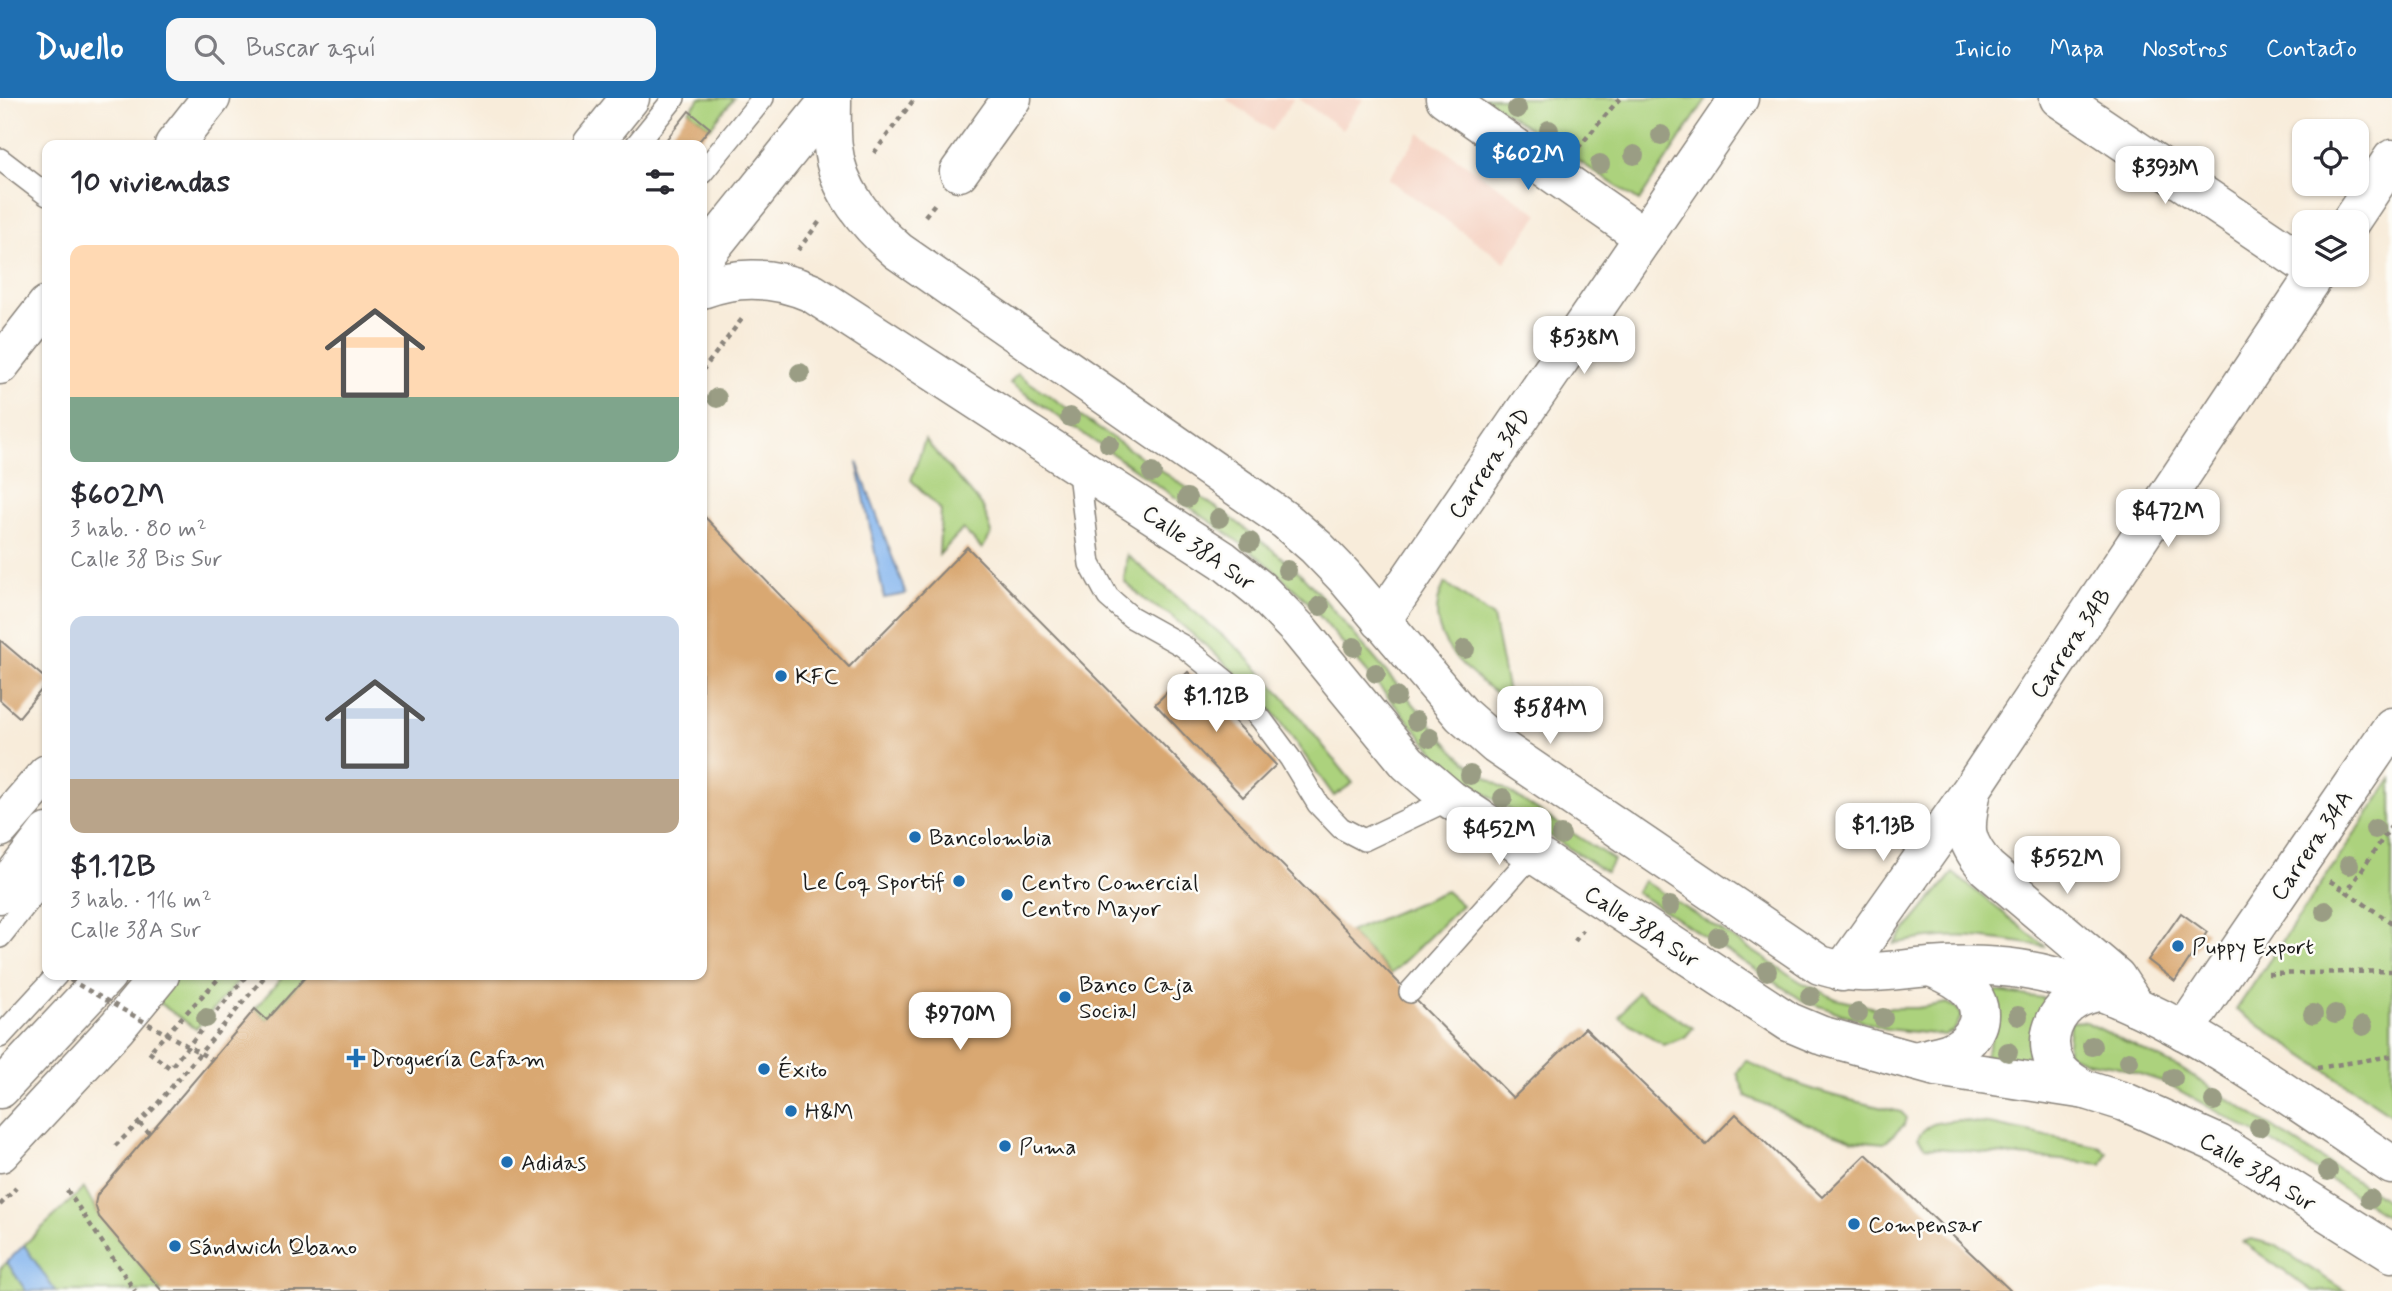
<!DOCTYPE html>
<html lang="es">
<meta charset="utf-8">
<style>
:root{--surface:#fff;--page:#f7f7f7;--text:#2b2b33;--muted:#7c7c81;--accent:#1f6fb2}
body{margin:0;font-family:Mynerve,sans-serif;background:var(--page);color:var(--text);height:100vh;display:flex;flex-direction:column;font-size:26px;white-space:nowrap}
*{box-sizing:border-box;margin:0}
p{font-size:23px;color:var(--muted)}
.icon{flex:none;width:38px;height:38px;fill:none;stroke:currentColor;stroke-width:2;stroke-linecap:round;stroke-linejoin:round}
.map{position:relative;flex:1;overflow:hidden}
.side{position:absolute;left:42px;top:42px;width:665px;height:840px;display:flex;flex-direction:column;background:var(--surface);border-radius:14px;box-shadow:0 2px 5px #0004}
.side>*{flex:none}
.buttons{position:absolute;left:2292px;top:21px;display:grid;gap:14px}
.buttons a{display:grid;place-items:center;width:77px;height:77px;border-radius:14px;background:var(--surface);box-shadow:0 2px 5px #0004;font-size:35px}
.price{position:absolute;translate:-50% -60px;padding:0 16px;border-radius:14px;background:#fff;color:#222;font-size:23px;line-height:46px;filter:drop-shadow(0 2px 4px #0008)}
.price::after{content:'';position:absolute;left:50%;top:42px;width:21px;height:16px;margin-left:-10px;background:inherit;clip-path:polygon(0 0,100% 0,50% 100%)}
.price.active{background:var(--accent);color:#fff}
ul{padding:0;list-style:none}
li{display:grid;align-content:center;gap:14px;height:371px;padding:0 28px}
li span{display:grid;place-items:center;height:217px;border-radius:14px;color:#555}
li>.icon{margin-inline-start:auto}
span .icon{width:126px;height:126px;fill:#fffc;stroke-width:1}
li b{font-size:30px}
h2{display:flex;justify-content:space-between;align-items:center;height:84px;padding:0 28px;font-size:30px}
header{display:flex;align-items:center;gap:42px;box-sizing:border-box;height:98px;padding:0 35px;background:var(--accent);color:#fff}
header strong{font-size:33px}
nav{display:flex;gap:38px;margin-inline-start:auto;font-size:24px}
.search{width:490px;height:63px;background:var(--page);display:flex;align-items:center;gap:18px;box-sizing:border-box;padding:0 24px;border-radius:14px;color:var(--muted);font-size:26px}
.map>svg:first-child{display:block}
</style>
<header>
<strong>Dwello</strong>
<div class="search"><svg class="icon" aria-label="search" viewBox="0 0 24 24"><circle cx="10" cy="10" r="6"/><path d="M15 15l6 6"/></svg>Buscar aquí</div>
<nav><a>Inicio</a><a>Mapa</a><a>Nosotros</a><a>Contacto</a></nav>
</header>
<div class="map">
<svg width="2392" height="1193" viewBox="0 0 2392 1193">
<rect width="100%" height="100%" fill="#fdfcf7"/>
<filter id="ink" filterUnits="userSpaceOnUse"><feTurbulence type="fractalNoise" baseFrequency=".0143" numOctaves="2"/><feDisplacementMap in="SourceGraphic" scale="14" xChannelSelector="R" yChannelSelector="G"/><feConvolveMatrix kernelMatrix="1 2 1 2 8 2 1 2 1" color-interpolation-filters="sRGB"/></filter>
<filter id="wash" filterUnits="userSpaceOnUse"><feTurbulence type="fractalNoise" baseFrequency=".00686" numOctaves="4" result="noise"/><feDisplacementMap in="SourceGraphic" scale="28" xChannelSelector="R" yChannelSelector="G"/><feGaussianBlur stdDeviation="1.57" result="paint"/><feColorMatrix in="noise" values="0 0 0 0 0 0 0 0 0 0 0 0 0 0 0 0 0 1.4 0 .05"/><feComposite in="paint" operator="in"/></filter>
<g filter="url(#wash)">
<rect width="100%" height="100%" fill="#f8ecda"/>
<g fill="#f5d2c2">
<polygon points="1225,0 1294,0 1272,33"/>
<polygon points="1297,0 1364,0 1342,31"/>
<polygon points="1420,35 1539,116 1505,164 1388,81"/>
</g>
<g fill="#acd27d" stroke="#64774c" stroke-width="2">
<polygon points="700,0 734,0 710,30 689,13"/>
<polygon points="1484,0 1707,0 1639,103"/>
<polygon points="1017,276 1229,418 1274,453 1300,475 1323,500 1452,651 1474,671 1614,762 1606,774 1467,684 1442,663 1306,502 1265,464 1221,431 1010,285"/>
<polygon points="925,342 983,409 992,435 982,451 963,431 939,457 941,412 911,382"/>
<polygon points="1127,457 1241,553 1288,604 1353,685 1334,698 1278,620 1253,592 1212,553 1170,517 1147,504 1124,483"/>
<path d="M1445,485L1493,519L1510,605C1471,578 1416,538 1445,485Z"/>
<polygon points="2392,681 2392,1017 2236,912"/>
<path d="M1953,775L2046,849C1987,839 1953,833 1894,846Z"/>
<polygon points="1644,783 1801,884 1836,901 1876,910 1917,910 1947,905 1957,910 1961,919 1954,933 1944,937 1886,931 1802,902 1636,794"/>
<polygon points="1446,793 1462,807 1391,876 1349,834"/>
<polygon points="170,877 244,877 196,931 152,900"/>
<polygon points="284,877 307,877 267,922 255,911"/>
<path d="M1986,892L2050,901C2031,922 2028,938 2028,966L1985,958L1996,929Z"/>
<polygon points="1637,894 1693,930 1685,939 1664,947 1619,919"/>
<polygon points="2084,923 2180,970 2392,1106 2392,1122 2282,1050 2164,984 2115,968 2084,963 2067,956 2070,924"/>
<path d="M1746,962C1794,990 1847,1002 1901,1014L1906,1019L1904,1027L1884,1045L1853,1042L1808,1026L1746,998L1737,975Z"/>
<path d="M1959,1022L1994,1027L2100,1049L2107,1055L2102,1066L1925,1049L1918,1040C1926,1023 1943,1024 1959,1022Z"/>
<polygon points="84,1090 100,1119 162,1193 55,1193 24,1147"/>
<polygon points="2251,1141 2275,1147 2345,1193 2312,1193 2243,1144"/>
<polygon points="7,1164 26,1193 0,1193 0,1171"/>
</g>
<g fill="#82b4ee" stroke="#4f6885" stroke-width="2">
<polygon points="857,364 906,496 884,500"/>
<polygon points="24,1147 55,1193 26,1193 7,1164"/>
</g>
<g id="blocks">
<g fill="#d9a872">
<polygon points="689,13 710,30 696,47 662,47"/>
<polygon points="702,416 849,569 967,449 1513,1000 1585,930 1706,1047 1736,1016 1822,1099 1866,1056 2011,1193 162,1193 99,1119 95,1106 97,1097 255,911 267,922 307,877 702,877"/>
<polygon points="0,542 47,582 47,585 19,619 0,602"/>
<polygon points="1188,574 1276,667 1243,699 1155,606"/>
<polygon points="2181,815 2207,834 2175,883 2148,862"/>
</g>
</g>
</g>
<g filter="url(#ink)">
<use href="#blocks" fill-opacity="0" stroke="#8a847b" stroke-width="2"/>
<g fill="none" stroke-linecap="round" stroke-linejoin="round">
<g stroke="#8a847b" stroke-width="24">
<g id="service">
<polyline points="636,47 674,0"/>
<polyline points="0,61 47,97"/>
<polyline points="702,75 763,0"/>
<polyline points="1078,367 1090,466 1108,499 1131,519 1183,548 1226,583 1261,621 1290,660 1318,706 1341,730 1364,742 1450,701"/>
<polyline points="0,839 47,780"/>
<polyline points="1410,894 1533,756"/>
<polyline points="0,939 57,877"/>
</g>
</g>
<g stroke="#8a847b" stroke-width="41">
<g id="minor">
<polyline points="1445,0 1644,139"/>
<polyline points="2059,0 2305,166"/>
<polyline points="174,47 211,0"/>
<polyline points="959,74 1012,0"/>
<polyline points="2350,124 2392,61"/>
<polyline points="0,267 47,207"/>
<polyline points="1381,523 1739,0"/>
<path d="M1972,692C1965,729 1961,740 1987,770L2116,879L2135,908"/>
<polyline points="1842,874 1972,691 2315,177"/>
<polyline points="2184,933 2392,629"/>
</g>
</g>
<g stroke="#8a847b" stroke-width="41">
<g id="tertiary">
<path d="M832,0C832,16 831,33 833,49C837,92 867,126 898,153L1286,423L1316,449L1344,478L1462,617L1496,647L1820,867C1862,880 1887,872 1930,869C1958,867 1991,867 2020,871C2149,891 2284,996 2392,1067"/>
<path d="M702,191C739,177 776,179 812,195L1223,462L1259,491L1299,532L1408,665L1450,701L1789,924L1820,937L1936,969L2086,992L2125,1004L2219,1046L2392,1155"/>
<path d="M1915,963C1926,960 1937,958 1947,955C1975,945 1991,915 1968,891C1958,880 1944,875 1931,869"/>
<path d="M2086,992C2075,986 2062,979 2056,967C2042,943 2054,912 2079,900C2085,897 2093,895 2100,893"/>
</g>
</g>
<g stroke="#8a847b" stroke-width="41">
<g id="trunk">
<polyline points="592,47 630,0"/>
<polyline points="702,161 831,0"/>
<polyline points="0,730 47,676"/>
<polyline points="0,796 47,735"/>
<polyline points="0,991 107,877"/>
<polyline points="0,1055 117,929 160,877"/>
</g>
</g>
<g stroke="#8a847b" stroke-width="4.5" stroke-dasharray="5 5" stroke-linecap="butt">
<polyline points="1578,50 1620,0"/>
<polyline points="874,55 915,0"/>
<polyline points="925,118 937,103"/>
<polyline points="798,152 820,123"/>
<polyline points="702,273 742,221"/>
<polyline points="2392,727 2347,794 2392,825"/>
<polyline points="2330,783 2347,794"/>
<polyline points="1575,843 1583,832"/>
<polyline points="2268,876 2392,873"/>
<polyline points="152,951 222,877"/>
<polyline points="149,954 170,970 247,877"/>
<polyline points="2317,970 2392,958"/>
<polyline points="139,1025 149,1035"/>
<polyline points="115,1048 153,1011 266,877"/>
<polyline points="67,1092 135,1193"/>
<polyline points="0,1107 16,1090"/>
</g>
<use href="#service" stroke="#fff" stroke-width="21"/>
<use href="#minor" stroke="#fff" stroke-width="38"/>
<use href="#tertiary" stroke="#fff" stroke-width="38"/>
<use href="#trunk" stroke="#fff" stroke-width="38"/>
<polyline stroke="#8a847b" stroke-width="4.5" stroke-dasharray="5 5" stroke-linecap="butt" points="61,877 211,961"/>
</g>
<g fill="#9a9d84">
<circle cx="1517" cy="11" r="10"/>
<circle cx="1549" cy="32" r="10"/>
<circle cx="1661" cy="37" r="10"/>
<circle cx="1634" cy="57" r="10"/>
<circle cx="1600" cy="66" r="10"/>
<circle cx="800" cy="275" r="10"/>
<circle cx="717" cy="300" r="10"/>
<circle cx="1070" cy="319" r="10"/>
<circle cx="1109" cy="346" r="10"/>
<circle cx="1152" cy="375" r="10"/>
<circle cx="1187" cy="400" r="10"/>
<circle cx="1219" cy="420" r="10"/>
<circle cx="1250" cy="444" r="10"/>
<circle cx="1287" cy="472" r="10"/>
<circle cx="1320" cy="508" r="10"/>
<circle cx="1354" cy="549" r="10"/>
<circle cx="1465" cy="551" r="10"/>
<circle cx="1376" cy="575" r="10"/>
<circle cx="1396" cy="599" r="10"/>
<circle cx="1416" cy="623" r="10"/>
<circle cx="1430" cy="640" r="10"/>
<circle cx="1470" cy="677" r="10"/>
<circle cx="1503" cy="700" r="10"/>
<circle cx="2375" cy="731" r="10"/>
<circle cx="1561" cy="737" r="10"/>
<circle cx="2349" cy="767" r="10"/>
<circle cx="1670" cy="808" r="10"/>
<circle cx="2325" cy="813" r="10"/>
<circle cx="1718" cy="839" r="10"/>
<circle cx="1767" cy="873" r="10"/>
<circle cx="1810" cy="898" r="10"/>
<circle cx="1858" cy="915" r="10"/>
<circle cx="2313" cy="916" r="10"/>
<circle cx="2335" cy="916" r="10"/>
<circle cx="2018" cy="918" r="10"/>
<circle cx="206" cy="920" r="10"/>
<circle cx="1883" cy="920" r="10"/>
<circle cx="2363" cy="928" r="10"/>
<circle cx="2092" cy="948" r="10"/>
<circle cx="2008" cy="954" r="10"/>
<circle cx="2129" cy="963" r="10"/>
<circle cx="2173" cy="980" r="10"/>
<circle cx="2214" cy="1003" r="10"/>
<circle cx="2259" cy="1029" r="10"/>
<circle cx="2328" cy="1073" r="10"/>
<circle cx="2370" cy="1101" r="10"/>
</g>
</g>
<g fill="#1f6fb2" stroke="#fdfcf7" stroke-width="2.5">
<circle cx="781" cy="578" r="7"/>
<circle cx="915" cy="739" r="7"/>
<circle cx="959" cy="783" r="7"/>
<circle cx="1007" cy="797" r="7"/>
<circle cx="2178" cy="848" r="7"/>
<circle cx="1065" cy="899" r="7"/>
<path d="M352.5 949.5h7v7h7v7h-7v7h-7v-7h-7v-7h7z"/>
<circle cx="764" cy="971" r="7"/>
<circle cx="791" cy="1013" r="7"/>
<circle cx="1005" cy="1048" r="7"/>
<circle cx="507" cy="1064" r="7"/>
<circle cx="1854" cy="1126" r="7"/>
<circle cx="175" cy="1148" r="7"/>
</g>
<g text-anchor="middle" stroke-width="5" stroke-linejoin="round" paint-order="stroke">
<g font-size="23" fill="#1c1c1c" stroke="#fdfcf7">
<text transform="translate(1489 365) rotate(-56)" y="8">Carrera 34D</text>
<text transform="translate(1199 449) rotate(35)" y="8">Calle 38A Sur</text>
<text transform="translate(2070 545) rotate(-56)" y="8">Carrera 34B</text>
<text transform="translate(2311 747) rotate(-56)" y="8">Carrera 34A</text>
<text transform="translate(1642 828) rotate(33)" y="8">Calle 38A Sur</text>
<text transform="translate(2258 1073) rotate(31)" y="8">Calle 38A Sur</text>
</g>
<g font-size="23" fill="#1c1c1c" stroke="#fdfcf7" text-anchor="start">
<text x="795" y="586">KFC</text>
<text x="929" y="747">Bancolombia</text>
<text x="945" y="791" text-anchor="end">Le Coq Sportif</text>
<text x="1021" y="792">Centro Comercial<tspan x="1021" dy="26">Centro Mayor</tspan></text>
<text x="2192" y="856">Puppy Export</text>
<text x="1079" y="894">Banco Caja<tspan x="1079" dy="26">Social</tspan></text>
<text x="370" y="968">Droguería Cafam</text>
<text x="778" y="979">Éxito</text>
<text x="805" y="1021">H&amp;M</text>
<text x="1019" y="1056">Puma</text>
<text x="521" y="1072">Adidas</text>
<text x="1868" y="1134">Compensar</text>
<text x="189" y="1156">Sándwich Qbano</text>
</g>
</g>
</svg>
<div class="buttons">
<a><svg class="icon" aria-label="locate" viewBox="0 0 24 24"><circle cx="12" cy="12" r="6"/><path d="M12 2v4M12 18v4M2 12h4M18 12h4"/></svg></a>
<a><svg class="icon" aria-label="layers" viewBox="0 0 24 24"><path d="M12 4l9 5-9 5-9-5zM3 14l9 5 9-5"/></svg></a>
</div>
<b class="price active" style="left:1528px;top:94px">$602M</b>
<b class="price" style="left:2165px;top:108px">$393M</b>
<b class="price" style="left:1584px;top:278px">$538M</b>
<b class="price" style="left:2168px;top:451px">$472M</b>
<b class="price" style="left:1216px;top:636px">$1.12B</b>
<b class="price" style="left:1550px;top:648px">$584M</b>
<b class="price" style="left:1883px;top:765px">$1.13B</b>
<b class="price" style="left:1499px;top:769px">$452M</b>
<b class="price" style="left:2067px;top:798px">$552M</b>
<b class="price" style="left:960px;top:954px">$970M</b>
<section class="side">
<h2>10 viviendas<svg class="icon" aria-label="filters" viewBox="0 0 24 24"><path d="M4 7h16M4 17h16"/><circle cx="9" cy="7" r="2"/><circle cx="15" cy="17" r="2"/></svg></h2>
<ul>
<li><span style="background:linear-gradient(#ffd9b3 70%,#7fa58c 0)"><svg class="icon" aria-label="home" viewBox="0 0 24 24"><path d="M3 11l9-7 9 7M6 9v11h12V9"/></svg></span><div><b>$602M</b><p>3 hab. · 80 m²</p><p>Calle 38 Bis Sur</p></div></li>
<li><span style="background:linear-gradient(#c9d6e8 75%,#b9a48a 0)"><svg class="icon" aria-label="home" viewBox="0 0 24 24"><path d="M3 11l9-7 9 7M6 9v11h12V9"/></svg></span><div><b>$1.12B</b><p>3 hab. · 116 m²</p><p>Calle 38A Sur</p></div></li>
</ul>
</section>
</div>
